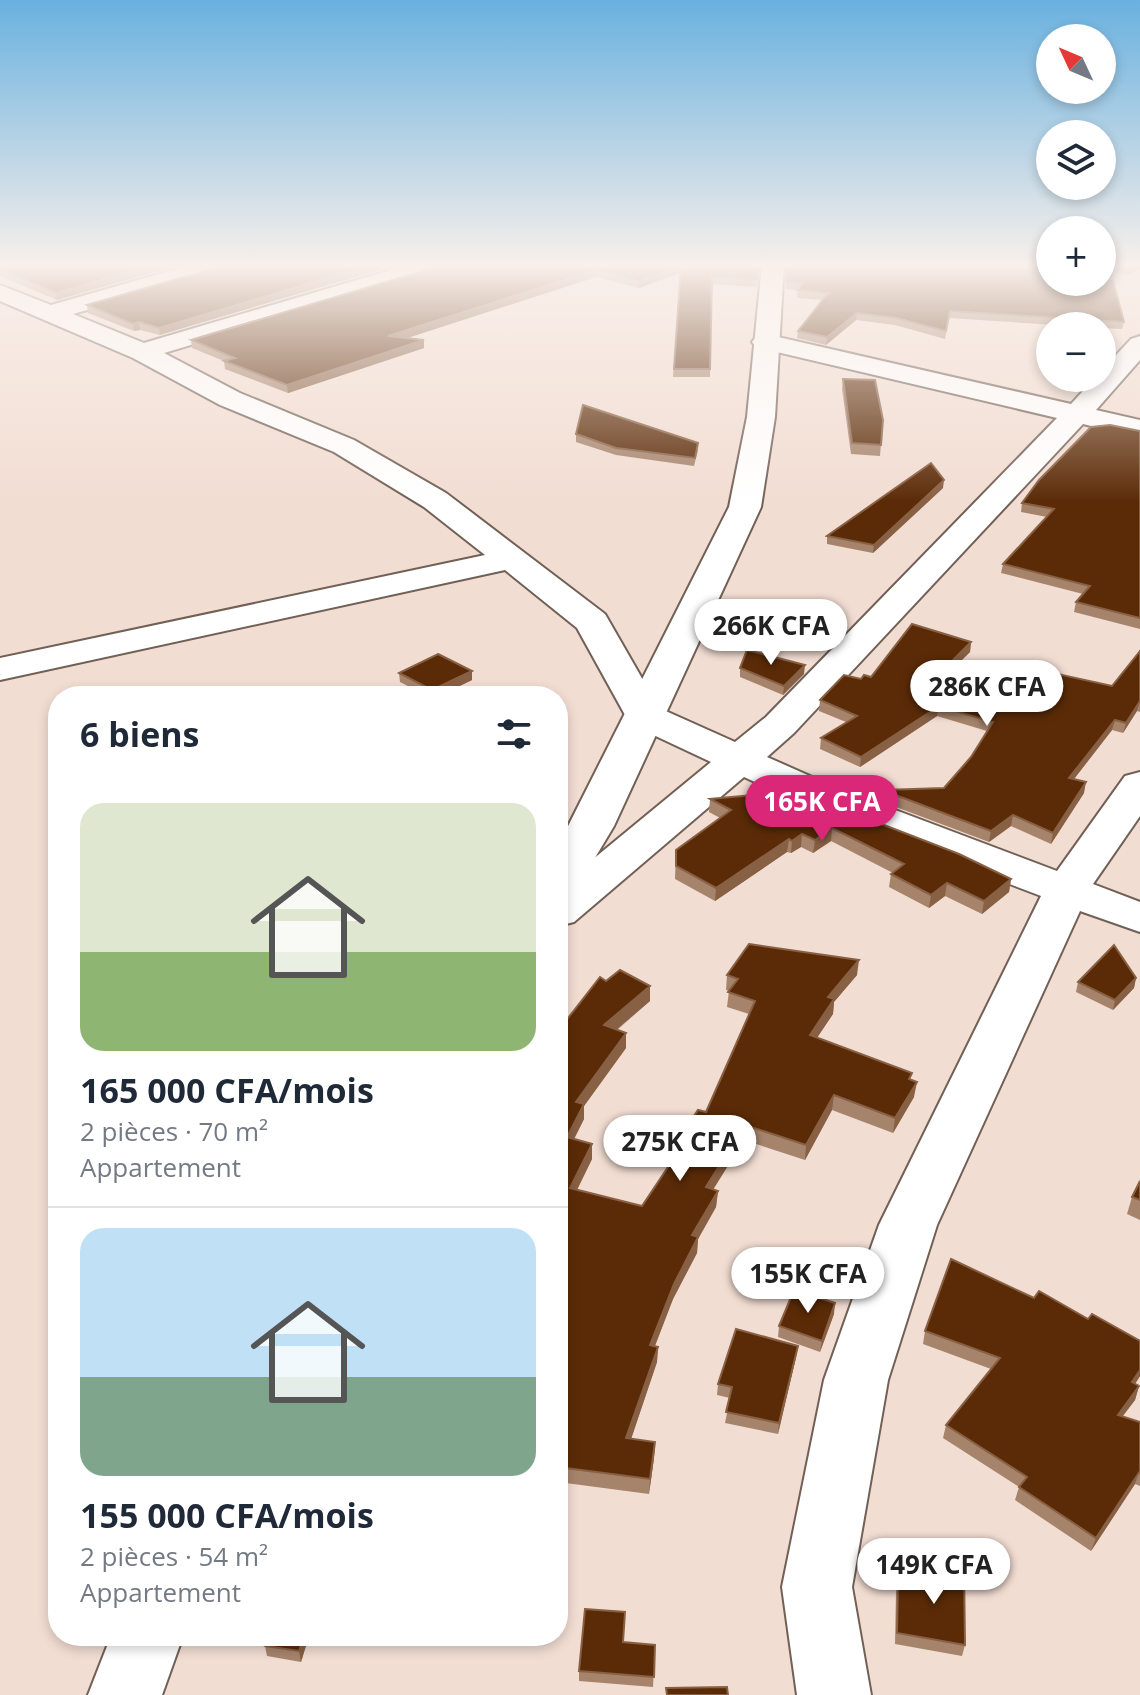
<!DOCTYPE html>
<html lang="fr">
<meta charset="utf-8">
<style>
:root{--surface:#fff;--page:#f6f6f7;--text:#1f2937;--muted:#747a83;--line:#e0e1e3;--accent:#db2777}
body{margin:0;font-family:"Open Sans",sans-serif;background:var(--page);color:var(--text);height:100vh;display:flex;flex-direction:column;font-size:30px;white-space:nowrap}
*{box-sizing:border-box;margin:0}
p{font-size:26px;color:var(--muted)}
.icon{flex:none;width:44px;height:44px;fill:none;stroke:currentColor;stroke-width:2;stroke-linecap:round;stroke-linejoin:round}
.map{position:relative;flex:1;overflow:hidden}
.details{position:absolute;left:48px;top:686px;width:520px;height:960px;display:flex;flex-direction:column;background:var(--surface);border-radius:32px;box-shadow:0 4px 12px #0003}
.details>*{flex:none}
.needle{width:52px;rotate:314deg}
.fabs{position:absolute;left:1036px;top:24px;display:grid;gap:16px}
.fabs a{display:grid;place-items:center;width:80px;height:80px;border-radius:50%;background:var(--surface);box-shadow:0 4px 12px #0003;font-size:40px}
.price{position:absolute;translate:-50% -68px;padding:0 18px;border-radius:28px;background:#fff;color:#222;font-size:26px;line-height:52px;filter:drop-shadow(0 2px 4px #0008)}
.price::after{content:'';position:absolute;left:50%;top:48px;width:24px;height:18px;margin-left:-12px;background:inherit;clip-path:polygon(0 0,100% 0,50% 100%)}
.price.on{background:var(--accent);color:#fff}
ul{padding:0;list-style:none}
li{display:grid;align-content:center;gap:16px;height:424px;padding:0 32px}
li+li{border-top:2px solid var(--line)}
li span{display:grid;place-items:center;height:248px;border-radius:24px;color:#555}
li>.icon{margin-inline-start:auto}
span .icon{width:144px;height:144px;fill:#fffc;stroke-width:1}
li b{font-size:34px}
h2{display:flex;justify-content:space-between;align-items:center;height:96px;padding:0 32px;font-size:34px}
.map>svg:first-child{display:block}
</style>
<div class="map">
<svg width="1140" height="1695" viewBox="0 0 1140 1695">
<rect width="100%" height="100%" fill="#f2ddd2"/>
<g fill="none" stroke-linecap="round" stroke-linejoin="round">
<g stroke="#716056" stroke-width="4">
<polygon id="minor" points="194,264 232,264 229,269 73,314 144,343 411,264 448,264 445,269 164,353 240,393 354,440 446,493 605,614 659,708 735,742 766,717 1057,418 756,347 752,342 756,337 765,334 1071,404 1095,378 1102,378 1102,370 1131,339 1140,336 1140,360 1096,410 1140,420 1140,438 1083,424 794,733 767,757 837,788 1057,871 1125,776 1140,772 1140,816 1093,884 1140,902 1140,932 1080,911 937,1225 888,1380 852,1587 871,1695 797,1695 782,1587 824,1380 879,1225 1041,896 807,806 744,777 574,922 558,926 558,888 711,762 630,724 577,628 505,570 0,680 0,658 485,555 424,507 334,452 220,405 133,358 0,301 0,285 51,305"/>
</g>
<g stroke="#716056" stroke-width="4">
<g id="major">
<polygon points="762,264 784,264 775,417 761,507 614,826 574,893 558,897 558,846 729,507 747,417"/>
<polygon points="111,1636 183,1636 162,1695 88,1695"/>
</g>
</g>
<use href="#minor" fill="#fff" fill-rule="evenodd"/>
<use href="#major" fill="#fff" fill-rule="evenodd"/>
</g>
<g fill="#a6846c">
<polygon points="0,264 182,264 57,300 0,276"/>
<polygon points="229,264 160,335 140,330 134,331 88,313 87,305"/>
<polygon points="446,264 761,264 757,287 712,284 710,377 673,377 680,273 639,288 596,277 406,338 424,340 424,348 288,393 225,369 224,361 192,348 191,340"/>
<polygon points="786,264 1140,264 1140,269 1127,275 1110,271 1111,280 1124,322 1122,329 1102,328 1102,326 1070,326 949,318 945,339 895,325 856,320 826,345 797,338 798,331 823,300 797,298 798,290 786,289"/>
<polygon points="843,379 883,420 880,456 851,454 842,389"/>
<polygon points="1140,431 1140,629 1074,612 1076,602 1083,594 1001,573 1003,564 1047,517 1021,512 1022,503"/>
<polygon points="576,434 698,450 694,466 616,455 576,442"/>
<polygon points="943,488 873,553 827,544 827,536"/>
<polygon points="971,642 970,652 951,671 1020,688 1112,686 1140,651 1140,712 1137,711 1123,733 1112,730 1074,779 1084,793 1051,844 1011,826 989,842 880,801 882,790 944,788 971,757 987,731 937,716 860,767 820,749 821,738 846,722 819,711 820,700 861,679 871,677"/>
<polygon points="740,668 804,674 783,695 740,677"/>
<polygon points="472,671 472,680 439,696 427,696 400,682 399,673"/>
<polygon points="796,791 1011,879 1009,892 982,914 945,896 929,908 889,887 891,874 893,873 831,841 813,853 801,847 791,853 787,852 715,901 675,879 676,850 720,818 709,812 710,799"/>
<polygon points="727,975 857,975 834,1002 833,1014 817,1037 911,1079 914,1097 893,1133 832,1110 805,1160 744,1140 713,1190 718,1191 716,1207 698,1239 697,1253 673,1299 655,1346 658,1347 657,1362 631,1439 655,1442 654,1458 649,1494 558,1482 558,1031 606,981 650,986 650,1001 617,1030 626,1033 626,1048 584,1106 584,1119 574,1139 592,1159 577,1190 642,1206 673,1159 674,1146 706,1112 749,1014 727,1007 729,991 726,990"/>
<polygon points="1136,978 1134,988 1113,1010 1076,992 1078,982"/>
<polygon points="1140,1181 1140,1220 1127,1214 1132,1197"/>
<polygon points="1034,1298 1140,1341 1140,1376 1135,1384 1139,1386 1135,1400 1122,1416 1140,1422 1140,1486 1135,1484 1091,1551 1015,1500 1019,1487 943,1438 946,1425 991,1369 923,1344 925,1331"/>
<polygon points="834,1314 820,1352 778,1337 779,1326"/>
<polygon points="796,1357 778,1434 725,1423 730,1398 717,1395 718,1384"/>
<polygon points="933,1563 965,1645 962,1656 895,1644 896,1592 898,1581 931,1586 931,1574"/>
<polygon points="268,1636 309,1636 301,1662 267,1656 265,1646"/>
<polygon points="623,1642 655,1645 653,1687 579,1681 579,1671"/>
</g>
<g fill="#886044">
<polygon points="156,264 182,264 57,300 56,293"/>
<polygon points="375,264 399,264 160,335 159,328"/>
<polygon points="1136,264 1140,264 1140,269 1127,275 1128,268"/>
<polygon points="681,266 680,273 639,288 640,281"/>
<polygon points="596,270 596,277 389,344 388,336"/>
<polygon points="857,313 856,320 826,345 827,337"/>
<polygon points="139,322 140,330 134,331 133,324"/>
<polygon points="424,340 424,348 288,393 287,385"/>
<polygon points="944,480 943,488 873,553 874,545"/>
<polygon points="971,642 970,652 942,679 944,669"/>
<polygon points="805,665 804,674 783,695 784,686"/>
<polygon points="472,671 472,680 439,696 432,696 432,690"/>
<polygon points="1140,701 1137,711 1123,733 1126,723"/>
<polygon points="939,706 937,716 860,767 861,757"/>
<polygon points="1115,720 1112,730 1067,788 1069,778"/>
<polygon points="1086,782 1084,793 1051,844 1053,833"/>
<polygon points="1013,815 1011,826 989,842 991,831"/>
<polygon points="832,828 831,841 813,853 815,840"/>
<polygon points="802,834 801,847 791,853 792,841"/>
<polygon points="789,839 787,852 715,901 716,888"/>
<polygon points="1011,879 1009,892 982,914 984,901"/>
<polygon points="947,883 945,896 929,908 931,895"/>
<polygon points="859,960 857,975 834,1002 833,1014 809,1050 810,1035 828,997"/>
<polygon points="1136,978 1134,988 1113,1010 1115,1000"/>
<polygon points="650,986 650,1001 604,1040 604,1025"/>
<polygon points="626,1033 626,1048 584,1106 584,1119 567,1153 567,1137 576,1102"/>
<polygon points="917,1082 914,1097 893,1133 895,1118"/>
<polygon points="834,1095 832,1110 805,1160 806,1145"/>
<polygon points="745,1125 744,1140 705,1202 706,1187"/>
<polygon points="592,1144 592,1159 570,1204 570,1188"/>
<polygon points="718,1191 716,1207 698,1239 697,1253 673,1299 649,1361 650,1345 692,1235"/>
<polygon points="835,1303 834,1314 820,1352 822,1341"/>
<polygon points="798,1346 796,1357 778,1434 779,1423"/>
<polygon points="658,1347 657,1362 626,1454 626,1438"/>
<polygon points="1140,1370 1140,1376 1128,1395 1132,1382"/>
<polygon points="1139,1386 1135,1400 1114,1428 1118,1415"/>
<polygon points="655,1442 654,1458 649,1494 650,1479"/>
<polygon points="1139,1471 1135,1484 1091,1551 1096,1538"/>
<polygon points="304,1636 309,1636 301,1662 299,1651"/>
</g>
<g fill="#5b2b07" stroke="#886044" stroke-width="2">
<polygon points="0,264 156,264 56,293 0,269"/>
<polygon points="229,264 375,264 159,328 139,322 133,324 87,305"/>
<polygon points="760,264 757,280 712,277 710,369 674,369 681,266 640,281 596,270 388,336 424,340 287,385 224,361 235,358 191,340 446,264"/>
<polygon points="786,264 1050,264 1050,282 1102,282 1102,264 1109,264 1112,276 1106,278 1113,280 1124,322 950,311 946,331 896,318 857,313 827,337 798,331 828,293 797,290 803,283 786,282"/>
<polygon points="1113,264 1136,264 1128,268"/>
<polygon points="843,379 875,380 883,420 881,445 852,443"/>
<polygon points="583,405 698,443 695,458 616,448 576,434"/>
<polygon points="1110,425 1140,431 1140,618 1076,602 1090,586 1003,564 1054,509 1022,503 1039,480 1091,427"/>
<polygon points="931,463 944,480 874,545 827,536"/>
<polygon points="912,624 971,642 944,669 1020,688 1035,669 1112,686 1140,651 1140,701 1126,723 1115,720 1069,778 1086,782 1053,833 1013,815 991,831 882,790 944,788 971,757 993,722 939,706 861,757 821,738 857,716 820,700 844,675 861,679 864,675 871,677"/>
<polygon points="747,650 805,665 784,686 740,668"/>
<polygon points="438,654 472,671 432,690 399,673"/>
<polygon points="796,791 959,854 1011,879 984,901 947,883 931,895 891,874 904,864 832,828 815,840 802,834 792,841 789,839 716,888 676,866 676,850 731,810 710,799"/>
<polygon points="749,944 859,960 828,997 834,999 810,1035 912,1073 909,1079 917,1082 895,1118 834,1095 806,1145 745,1125 706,1187 718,1191 692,1235 698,1237 674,1284 650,1345 658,1347 626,1438 655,1442 650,1479 558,1467 558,1031 600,977 606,981 620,970 650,986 604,1025 626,1033 576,1102 584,1104 567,1137 592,1144 570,1188 642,1206 680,1149 674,1146 698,1110 706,1112 755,1001 728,992 738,979 727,975"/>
<polygon points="1114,945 1136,978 1115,1000 1078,982"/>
<polygon points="1140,1181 1140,1200 1132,1197"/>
<polygon points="951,1259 1034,1298 1039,1291 1088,1319 1092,1314 1140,1341 1140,1370 1132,1382 1139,1386 1118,1415 1140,1422 1140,1471 1096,1538 1019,1487 1027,1477 946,1425 1000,1358 925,1331"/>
<polygon points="794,1290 835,1303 822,1341 779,1326"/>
<polygon points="736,1329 798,1346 779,1423 726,1412 732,1387 718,1384"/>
<polygon points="933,1563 964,1567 965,1645 897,1633 898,1581 933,1586"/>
<polygon points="585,1609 625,1612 623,1642 655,1645 654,1677 579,1671"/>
<polygon points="268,1636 304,1636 299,1651 265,1646"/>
<polygon points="727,1687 728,1695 667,1695 666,1688"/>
</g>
<linearGradient id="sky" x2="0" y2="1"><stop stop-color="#69b1df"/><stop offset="0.53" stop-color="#f9f0eb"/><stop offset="1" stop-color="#f9f0eb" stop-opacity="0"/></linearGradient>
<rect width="1140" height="502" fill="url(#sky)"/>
</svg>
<div class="fabs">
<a><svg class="needle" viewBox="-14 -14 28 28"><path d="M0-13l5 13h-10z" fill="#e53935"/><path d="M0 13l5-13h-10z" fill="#747a83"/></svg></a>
<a><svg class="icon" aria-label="layers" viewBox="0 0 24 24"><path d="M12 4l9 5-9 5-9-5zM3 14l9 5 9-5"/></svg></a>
<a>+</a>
<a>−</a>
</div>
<b class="price" style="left:771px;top:667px">266K CFA</b>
<b class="price" style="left:987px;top:728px">286K CFA</b>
<b class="price on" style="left:822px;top:843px">165K CFA</b>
<b class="price" style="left:680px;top:1183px">275K CFA</b>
<b class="price" style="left:808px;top:1315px">155K CFA</b>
<b class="price" style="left:934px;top:1606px">149K CFA</b>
<section class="details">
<h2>6 biens<svg class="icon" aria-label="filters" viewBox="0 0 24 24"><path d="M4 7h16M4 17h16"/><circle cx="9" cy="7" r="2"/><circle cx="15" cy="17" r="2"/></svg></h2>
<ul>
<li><span style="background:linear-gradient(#dfe7d0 60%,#8fb573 0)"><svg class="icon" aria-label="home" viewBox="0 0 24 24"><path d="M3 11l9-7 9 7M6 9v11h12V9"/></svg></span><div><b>165 000 CFA/mois</b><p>2 pièces · 70 m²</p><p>Appartement</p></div></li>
<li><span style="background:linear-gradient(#bfe0f5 60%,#7fa58c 0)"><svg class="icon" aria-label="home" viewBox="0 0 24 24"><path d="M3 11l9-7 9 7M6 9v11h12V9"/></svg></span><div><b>155 000 CFA/mois</b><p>2 pièces · 54 m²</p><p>Appartement</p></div></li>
</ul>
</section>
</div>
